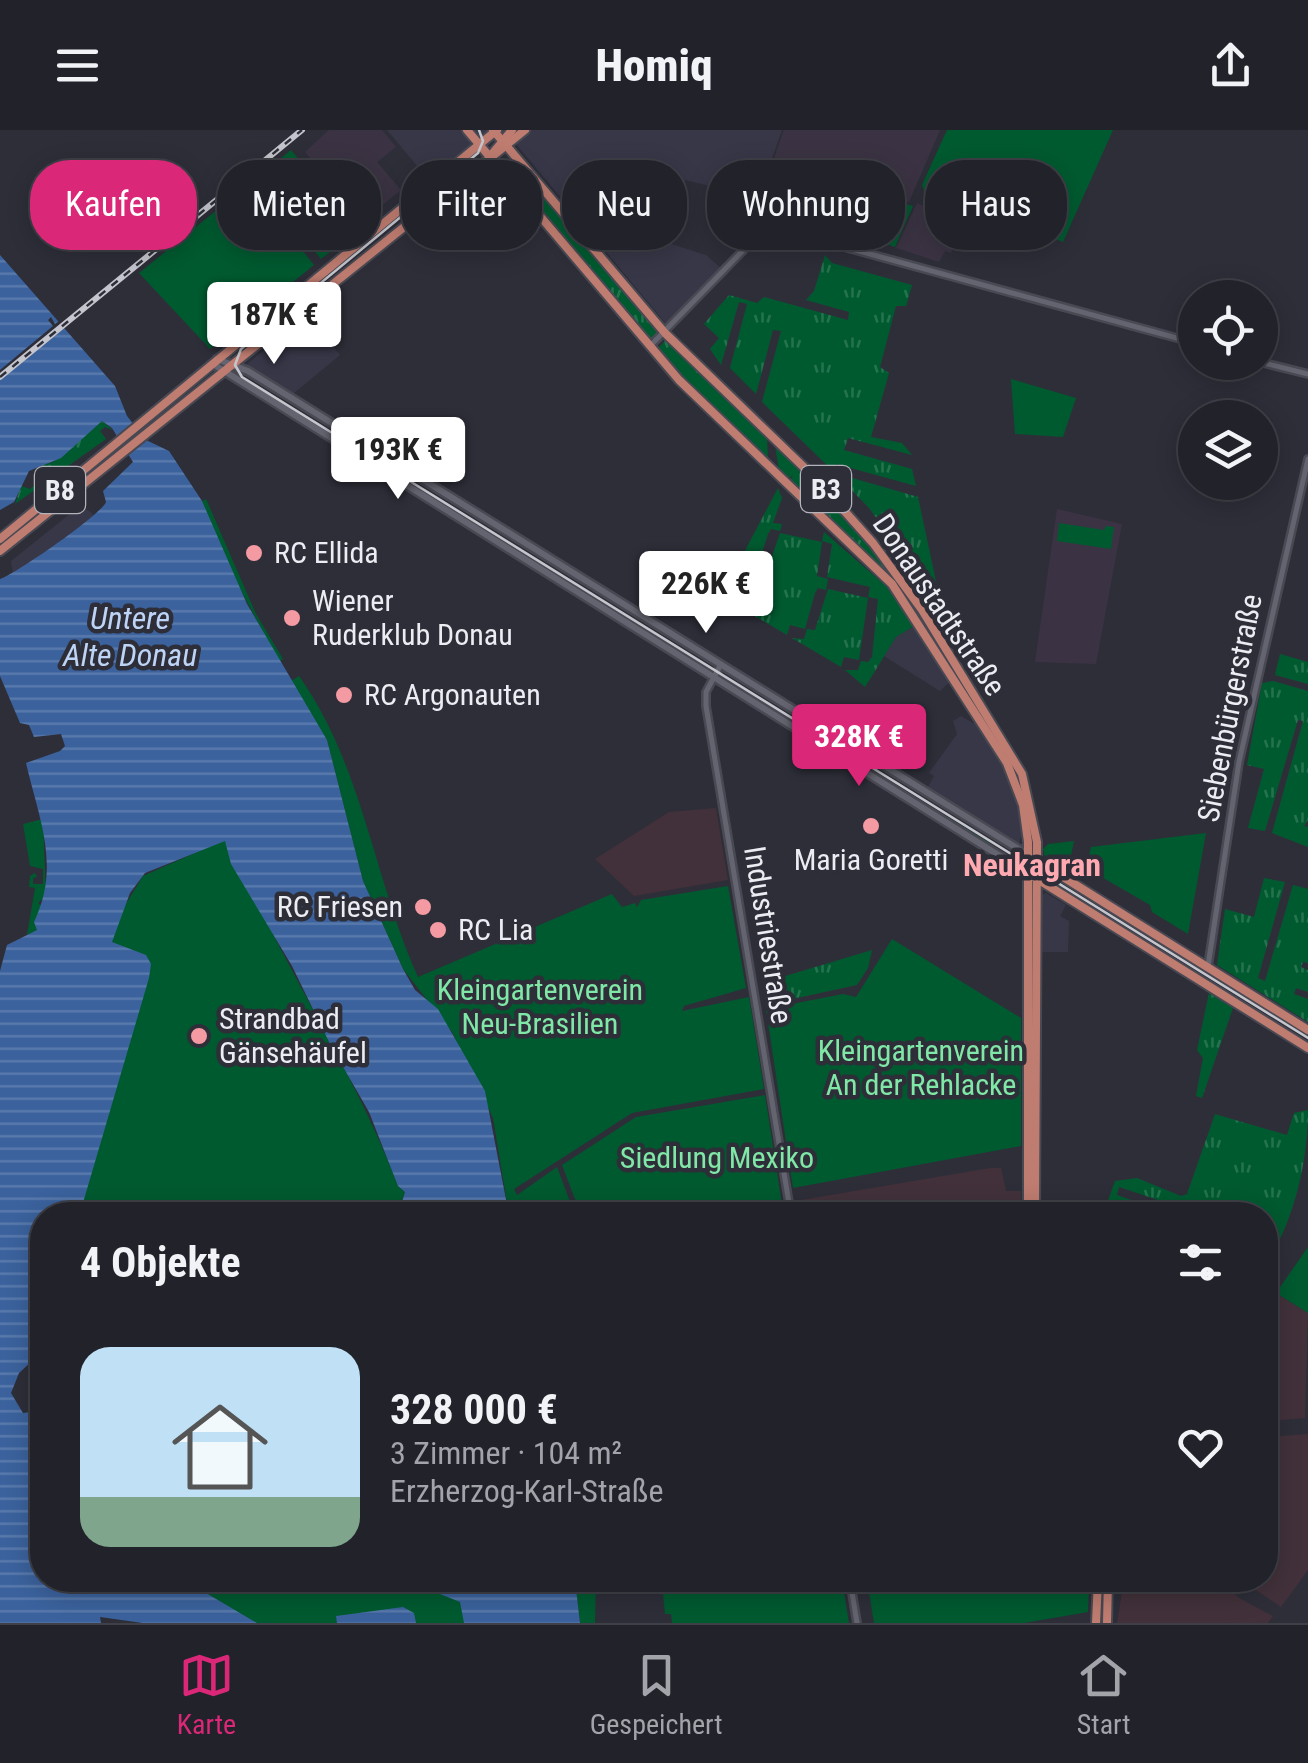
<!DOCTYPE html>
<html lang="de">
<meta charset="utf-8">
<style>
:root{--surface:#22222b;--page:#2a2a33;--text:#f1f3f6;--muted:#a2a4a9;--line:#3f3f47;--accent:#db2777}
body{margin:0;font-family:"Roboto Condensed",sans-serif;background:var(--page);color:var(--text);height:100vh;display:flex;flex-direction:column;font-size:38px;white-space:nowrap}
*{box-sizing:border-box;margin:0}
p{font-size:32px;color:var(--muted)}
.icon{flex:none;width:55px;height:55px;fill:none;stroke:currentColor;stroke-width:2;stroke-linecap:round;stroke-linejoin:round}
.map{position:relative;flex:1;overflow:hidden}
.side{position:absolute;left:30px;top:1072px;width:1248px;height:390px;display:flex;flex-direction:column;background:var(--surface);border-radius:40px;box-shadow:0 5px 25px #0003,0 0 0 2px var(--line)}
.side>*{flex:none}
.hud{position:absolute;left:30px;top:30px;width:1250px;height:90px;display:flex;gap:20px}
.fabs{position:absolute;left:1178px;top:150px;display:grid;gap:20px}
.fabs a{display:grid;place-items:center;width:100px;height:100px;border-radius:50%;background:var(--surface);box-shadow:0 5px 25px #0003,0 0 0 2px var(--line);font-size:50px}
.price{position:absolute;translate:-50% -85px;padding:0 22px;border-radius:10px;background:#fff;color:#222;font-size:32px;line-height:65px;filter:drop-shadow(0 2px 5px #0008)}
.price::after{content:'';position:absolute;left:50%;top:60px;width:30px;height:22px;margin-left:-15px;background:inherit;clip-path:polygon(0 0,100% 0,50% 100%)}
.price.active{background:var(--accent);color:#fff}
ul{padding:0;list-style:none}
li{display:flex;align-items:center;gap:30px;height:250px;padding:0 50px}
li+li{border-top:2px solid var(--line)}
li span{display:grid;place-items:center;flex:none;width:280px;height:200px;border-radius:30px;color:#555}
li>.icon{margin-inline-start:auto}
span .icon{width:120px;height:120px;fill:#fffc;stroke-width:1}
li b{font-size:42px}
h2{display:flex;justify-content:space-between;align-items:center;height:120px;padding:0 50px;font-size:42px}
.tag{padding:0 35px;border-radius:40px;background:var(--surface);box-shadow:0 5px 25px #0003,0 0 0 2px var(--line);font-size:35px;line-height:90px}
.tag.active{background:var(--accent);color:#fff}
header{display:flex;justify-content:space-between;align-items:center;height:130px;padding:0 50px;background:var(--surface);font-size:45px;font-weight:800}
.tab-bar{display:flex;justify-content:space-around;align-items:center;height:140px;border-top:2px solid var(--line);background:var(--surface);font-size:28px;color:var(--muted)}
.tab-bar a{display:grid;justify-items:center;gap:5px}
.tab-bar .active{color:var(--accent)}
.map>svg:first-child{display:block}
</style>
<header><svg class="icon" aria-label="menu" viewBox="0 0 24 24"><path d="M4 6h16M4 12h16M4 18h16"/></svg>Homiq<svg class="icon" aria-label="share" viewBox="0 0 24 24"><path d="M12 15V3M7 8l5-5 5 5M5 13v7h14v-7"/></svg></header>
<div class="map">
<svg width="1308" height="1493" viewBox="0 0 1308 1493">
<defs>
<pattern id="grass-tufts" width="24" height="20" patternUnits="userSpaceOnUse" patternTransform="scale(2.5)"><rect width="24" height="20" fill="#005a30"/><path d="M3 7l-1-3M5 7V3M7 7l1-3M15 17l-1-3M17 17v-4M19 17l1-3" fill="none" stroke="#25724e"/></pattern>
<pattern id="water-rules" width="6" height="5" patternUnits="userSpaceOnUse" patternTransform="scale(2.5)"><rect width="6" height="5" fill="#3b629d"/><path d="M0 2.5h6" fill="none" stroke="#5879ab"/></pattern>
</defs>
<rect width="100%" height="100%" fill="#2e2e39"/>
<g fill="#373748">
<polygon points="387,0 782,0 758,68 685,50 668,113 706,125 722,139 668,196 506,2 423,43"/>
<polygon points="306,185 340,225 293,264 246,235"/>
<polygon points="81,375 93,384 91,389 13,445 11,431"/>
<polygon points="916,495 951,550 940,561 884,526 896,507"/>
<polygon points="961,586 973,593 977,590 1001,627 1020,680 1023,699 1018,717 1007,717 924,664 934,646 929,643 957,604 953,591"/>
<polygon points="1046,763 1066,775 1060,786 1069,791 1068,822 1041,822 1041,765"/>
</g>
<g fill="#42313a">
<polygon points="716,678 728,750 634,766 595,729 669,682"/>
<polygon points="990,1038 1001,1038 1006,1061 1021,1061 1022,1085 803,1085 801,1070"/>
<polygon points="1276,1163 1308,1183 1305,1288 1265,1291 1265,1180"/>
<polygon points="1308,1304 1308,1440 1281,1477 1241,1450 1265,1450 1265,1307"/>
<polygon points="659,1450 758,1450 661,1465"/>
<polygon points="1124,1450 1219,1450 1239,1468 1273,1486 1268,1493 1117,1493"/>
</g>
<g fill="#3b3343">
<polygon points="329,0 382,0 396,17 377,32 401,60 363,91 305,22"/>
<polygon points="784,0 940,0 909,72 876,62 858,105 762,62"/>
<polygon points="917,73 962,94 951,123 945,121 939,132 896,118"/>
<polygon points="1057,379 1122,394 1096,534 1035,532"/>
</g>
<g fill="url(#grass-tufts)">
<polygon points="510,29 660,201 650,212 501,36"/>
<polygon points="778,58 836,81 830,97 775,81 772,73"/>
<polygon points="825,125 832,133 912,155 906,176 896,176 880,237 889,243 871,307 902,313 912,325 848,308 844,320 912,339 916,356 836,334 834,342 762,272 781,201 773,200 756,264 730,238 747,174 739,172 721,235 710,219 719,208 704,194 729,165 757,173 764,167 848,190 849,182 806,170 814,161"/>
<polygon points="666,210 733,276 723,287 656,220"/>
<polygon points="102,291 113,300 105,297 100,301 106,309 15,374 21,356 30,359 45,347 42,335 53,332"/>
<path d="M775,315C851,385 908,465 963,553C996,605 1032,654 1034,718L1029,684L1010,633L918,486L871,426L790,350L793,346L788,348L779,340Z"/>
<polygon points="835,343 918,367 941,475 869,378"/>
<polygon points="778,358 782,368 773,393 782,394 780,401 771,399 768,404 750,460 734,457 732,467 749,471 752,460 760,461 780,403 822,412 817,446 828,449 826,460 818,458 815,463 805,499 790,495 787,505 717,464 728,453"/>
<polygon points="824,402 886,456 916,495 896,507 865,557 845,540 858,540 861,531 868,532 872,527 878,469 868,467 870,457 827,447 832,414 822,411"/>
<polygon points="828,459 868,468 859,530 844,527 841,537 792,508 804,509 807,499 815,500"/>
<polygon points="1280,524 1308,532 1308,554 1275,545"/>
<polygon points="723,551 990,713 989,715"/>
<polygon points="1273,551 1308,561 1308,690 1304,696 1308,697 1308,717 1272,703 1303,591 1298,590 1265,701 1248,698 1264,639 1247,635 1262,553"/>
<polygon points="1264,748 1285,752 1258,848 1265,851 1293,755 1308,759 1308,833 1303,832 1301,837 1308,840 1308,862 1296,858 1294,864 1308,869 1308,892 1217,835 1225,779 1254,787"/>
<polygon points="872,820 868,838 857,855 765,875 762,853"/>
<polygon points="1209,863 1233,878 1202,968 1196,966 1203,928 1197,920"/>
<path d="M1308,980C1308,1034 1293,1093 1265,1136V1085H1237L1199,1072L1193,1078L1212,1085H1180L1182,1078L1119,1057L1117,1065L1175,1085H1103L1115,1051L1137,1048L1181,1066L1187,1064L1215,984L1287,1005L1294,983Z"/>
</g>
<g fill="#005a30">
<polygon points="947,0 1113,0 1063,112 985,81 974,72 966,87 957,78 927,70 922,55"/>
<polygon points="291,20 358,100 321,129 297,100 291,106 314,135 210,219 139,143"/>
<polygon points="874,65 913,76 895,117 858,105"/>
<polygon points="1011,249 1076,268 1063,307 1015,304"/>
<polygon points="733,276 767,308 768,327 723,287"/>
<polygon points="206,369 256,484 283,529 279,532 229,438 202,371"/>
<polygon points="1059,393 1104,400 1106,396 1114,397 1111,419 1057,411"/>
<path d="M299,546C363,636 374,750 418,847L612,764L622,777L635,773L637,777L641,770L728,756L746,858L684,876L682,881L749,867L764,959L632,983L514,1059L517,1065L557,1037L575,1085H509L493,988L452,902L403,839L363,751L327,610L291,551Z"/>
<polygon points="43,689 46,766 38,773 42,776 34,792 38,800 27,805 35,758 29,757 30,746 35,743 37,747 33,748 33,754 43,754 43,739 30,736 23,694"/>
<polygon points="1206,703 1188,804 1152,782 1150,775 1086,738 1091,717"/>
<path d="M224,710L234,712C252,744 261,780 277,812C319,893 366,971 398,1056L405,1062L399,1079L432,1085H42L98,804L127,772L143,746Z"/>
<polygon points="1074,711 1067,744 1046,730 1043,719 1048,714"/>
<polygon points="892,809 1021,888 1021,1016 793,1058 766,879 843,864 856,867"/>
<polygon points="765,965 783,1081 581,1085 562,1035 636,987"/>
<polygon points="1308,1117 1308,1183 1276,1163"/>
<polygon points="183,1450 477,1450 470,1493 254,1493"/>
<polygon points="575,1450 596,1450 595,1493 580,1493"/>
<polygon points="758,1450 842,1450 849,1493 672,1493 671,1484 665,1484 663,1464"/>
<polygon points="867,1450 1089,1450 1088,1482 1024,1493 874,1493"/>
</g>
<g fill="url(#water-rules)">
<path d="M0,125L115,256L127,286L146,310L169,321L202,371L247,474L327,610L363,751L403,839L415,860L438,879L485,961L509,1085H398L405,1062L398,1056L369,982L331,916L292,836L231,734L225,711L145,743L130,763L112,812L146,825L151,834L149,848L80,1083L42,1085V1198L32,1231L19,1243L11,1263L23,1283L42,1281V1450H184L257,1493H143L100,1487L101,1493H0V841L7,815L37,800L34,792C61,736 39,689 26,633L60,621L65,616L61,604L34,607L29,595L20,593L0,546V449C16,444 103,383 106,372L103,361L133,332L112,298L102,291L61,328L29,341L14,372L0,380Z"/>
<polygon points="431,1450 575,1450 580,1493 464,1493 460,1472 435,1462"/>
<polygon points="403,1477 414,1483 416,1493 337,1493 336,1486"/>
</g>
<polygon fill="#2e2e39" points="51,187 55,194 62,189 67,195 0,250 0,240 53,196 48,190"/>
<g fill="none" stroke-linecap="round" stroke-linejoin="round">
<g stroke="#494953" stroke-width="10">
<g id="tertiary">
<polyline points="651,215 759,104 775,98 1195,213"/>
<polyline points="1260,232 1308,244"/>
<polyline points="720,536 706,562 706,576 791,1085"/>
<polyline points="1208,836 1239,632 1308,329"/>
<polyline points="850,1450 857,1493"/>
</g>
</g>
<g stroke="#494953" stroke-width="11">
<g id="secondary">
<polyline points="217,229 248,241 1028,725"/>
<polyline points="213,234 1027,743"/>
</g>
</g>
<g stroke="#494953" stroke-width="12">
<g id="primary">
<polyline points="467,0 679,250 892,454 1007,633 1023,675 1028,712 1028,1085"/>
<polyline points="493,0 665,203 815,348 873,413 922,480 1022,644 1037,712 1035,1085"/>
<polyline points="492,24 512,0"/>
<polyline points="0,409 497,0"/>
<polyline points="0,421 525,0"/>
<polyline points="1036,730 1308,900"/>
<polyline points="1031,745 1308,918"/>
<polyline points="1096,1493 1098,1450"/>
<polyline points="1107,1493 1108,1450"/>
</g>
</g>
<use href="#tertiary" stroke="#646470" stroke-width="5"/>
<use href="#secondary" stroke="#646470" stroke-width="6"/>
<use href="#primary" stroke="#bf7c70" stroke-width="8"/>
<polyline stroke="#c5c5cd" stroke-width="2.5" points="479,0 483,11 478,23 241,219 235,235 242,247 1308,908"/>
<g stroke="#c5c5cd" stroke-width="6">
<polyline id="rail" points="0,247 302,0"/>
</g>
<use href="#rail" stroke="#2e2e39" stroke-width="2.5" stroke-dasharray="8" stroke-linecap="butt"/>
</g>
<g fill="#f49aa2" stroke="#2e2e39" stroke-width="4">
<circle cx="254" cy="423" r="10"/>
<circle cx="292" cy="488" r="10"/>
<circle cx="344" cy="565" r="10"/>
<circle cx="871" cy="696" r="10"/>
<circle cx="423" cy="777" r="10"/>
<circle cx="438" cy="800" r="10"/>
<circle cx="199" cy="906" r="10"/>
</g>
<g text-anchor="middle" stroke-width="9" stroke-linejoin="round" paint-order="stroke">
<g fill="#2e2e39" stroke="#b3b3bb" stroke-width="2.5">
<rect x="801" y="336" width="50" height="46" rx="8"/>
<rect x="35" y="337" width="50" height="46" rx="8"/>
</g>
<g font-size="28" font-weight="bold" fill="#ececf3">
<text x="826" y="369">B3</text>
<text x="60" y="370">B8</text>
</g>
<g font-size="30" fill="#ececf3" stroke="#2e2e39" text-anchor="start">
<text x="274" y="433">RC Ellida</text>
<text x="312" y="481">Wiener<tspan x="312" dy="34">Ruderklub Donau</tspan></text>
<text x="364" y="575">RC Argonauten</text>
<text x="871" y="740" text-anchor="middle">Maria Goretti</text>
<text x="403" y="787" text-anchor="end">RC Friesen</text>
<text x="458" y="810">RC Lia</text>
<text x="219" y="899">Strandbad<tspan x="219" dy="34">Gänsehäufel</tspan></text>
</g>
<g font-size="30" fill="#ececf3" stroke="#2e2e39">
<text transform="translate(939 475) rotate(56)" y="10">Donaustadtstraße</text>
<text transform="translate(1230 578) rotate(-79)" y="10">Siebenbürgerstraße</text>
<text transform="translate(768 805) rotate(81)" y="10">Industriestraße</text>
</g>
<g font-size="30" fill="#80e8a7" stroke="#2e2e39">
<text x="540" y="870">Kleingartenverein<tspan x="540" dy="34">Neu-Brasilien</tspan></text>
<text x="921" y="931">Kleingartenverein<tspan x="921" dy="34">An der Rehlacke</tspan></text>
<text x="717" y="1038">Siedlung Mexiko</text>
</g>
<g font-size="32" font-style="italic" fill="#bdd4f6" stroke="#2e2e39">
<text x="130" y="499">Untere<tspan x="130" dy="37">Alte Donau</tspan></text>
</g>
<g font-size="32" font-weight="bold" fill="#ffaab1" stroke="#2e2e39">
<text x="1032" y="746">Neukagran</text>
</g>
</g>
</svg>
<div class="fabs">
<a><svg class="icon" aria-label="locate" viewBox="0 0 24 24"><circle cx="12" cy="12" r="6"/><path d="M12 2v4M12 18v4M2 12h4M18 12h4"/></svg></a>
<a><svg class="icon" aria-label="layers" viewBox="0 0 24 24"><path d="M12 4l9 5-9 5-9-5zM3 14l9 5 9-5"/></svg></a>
</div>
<b class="price" style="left:274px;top:237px">187K €</b>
<b class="price" style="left:398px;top:372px">193K €</b>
<b class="price" style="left:706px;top:506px">226K €</b>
<b class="price active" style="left:859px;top:659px">328K €</b>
<div class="hud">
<a class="tag active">Kaufen</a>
<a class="tag">Mieten</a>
<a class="tag">Filter</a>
<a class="tag">Neu</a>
<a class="tag">Wohnung</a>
<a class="tag">Haus</a>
</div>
<section class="side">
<h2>4 Objekte<svg class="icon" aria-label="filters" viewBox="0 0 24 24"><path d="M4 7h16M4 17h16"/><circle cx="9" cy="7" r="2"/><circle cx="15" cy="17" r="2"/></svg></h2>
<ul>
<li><span style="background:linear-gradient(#bfe0f5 75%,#7fa58c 0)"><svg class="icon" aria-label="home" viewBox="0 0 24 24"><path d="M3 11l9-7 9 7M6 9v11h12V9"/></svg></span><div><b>328 000 €</b><p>3 Zimmer · 104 m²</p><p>Erzherzog-Karl-Straße</p></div><svg class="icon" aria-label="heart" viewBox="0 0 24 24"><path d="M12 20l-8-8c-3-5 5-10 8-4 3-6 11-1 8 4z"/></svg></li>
</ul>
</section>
</div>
<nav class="tab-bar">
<a class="active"><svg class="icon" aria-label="map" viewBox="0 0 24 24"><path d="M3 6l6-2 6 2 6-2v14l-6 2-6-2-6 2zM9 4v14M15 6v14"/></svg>Karte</a>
<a><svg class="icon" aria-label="saved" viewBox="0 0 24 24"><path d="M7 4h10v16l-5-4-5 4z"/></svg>Gespeichert</a>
<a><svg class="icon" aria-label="home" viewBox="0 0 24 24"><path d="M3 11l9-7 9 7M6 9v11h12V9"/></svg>Start</a>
</nav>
